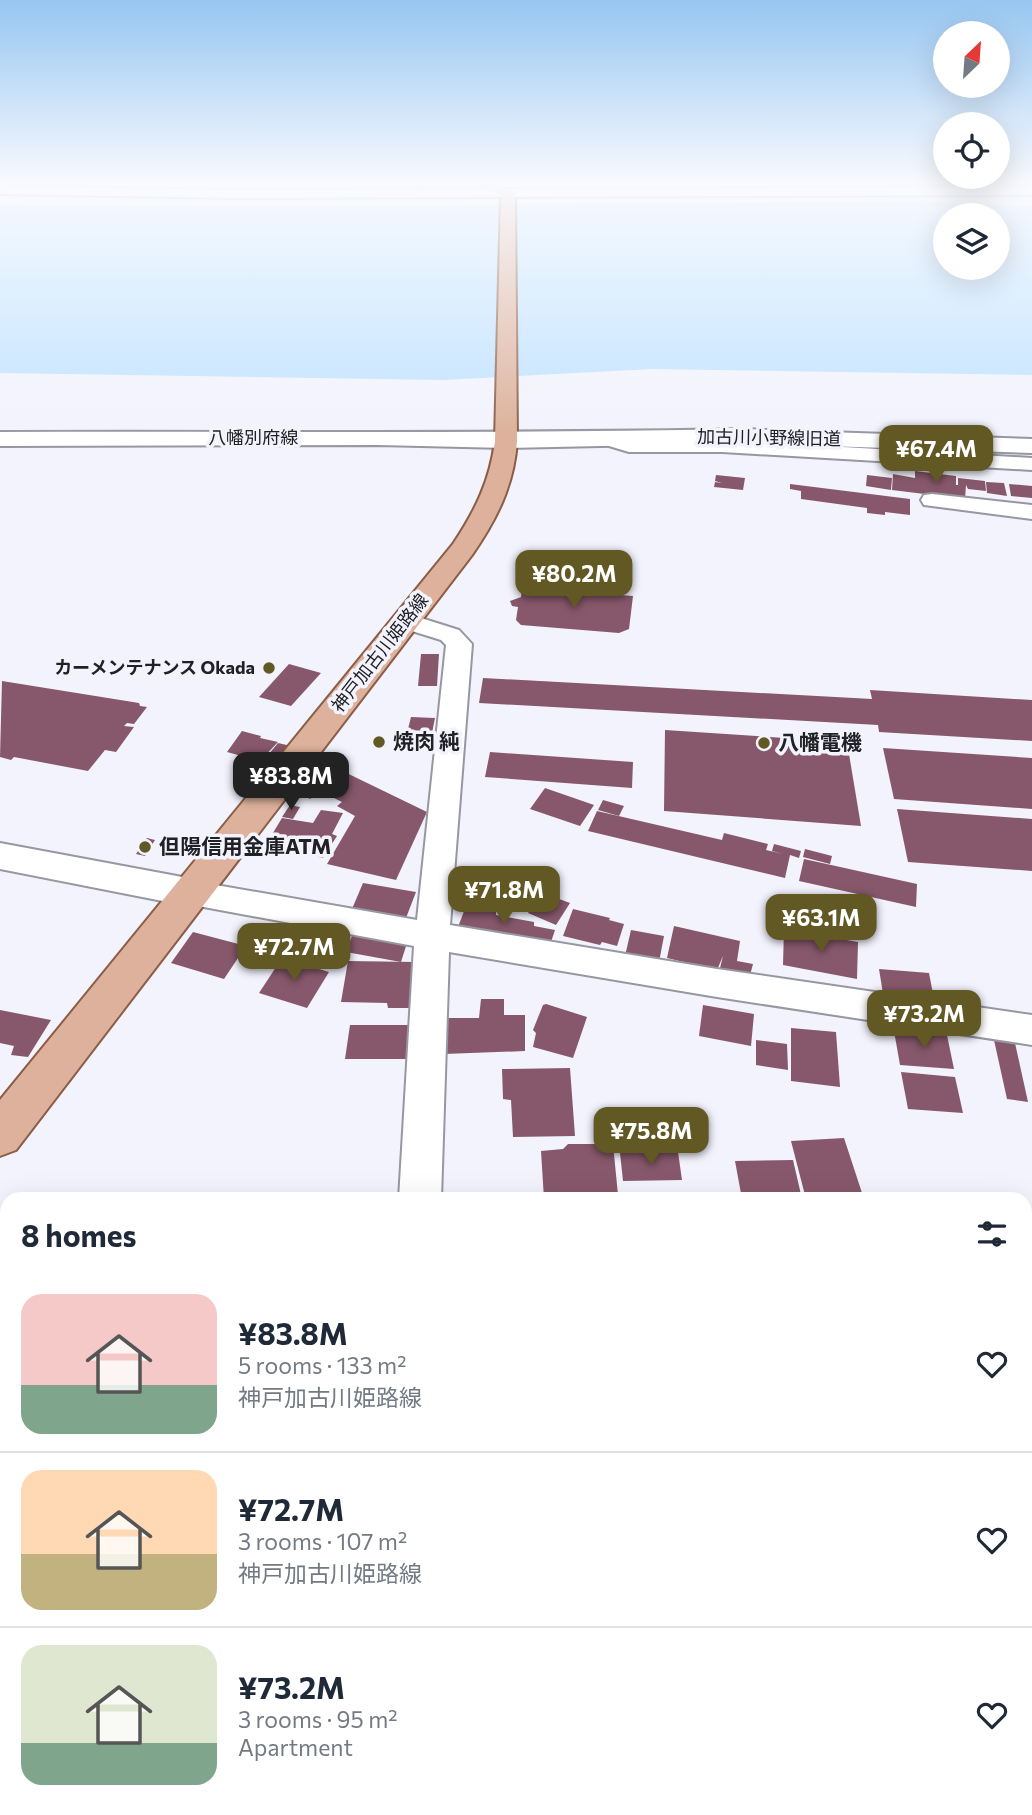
<!DOCTYPE html>
<meta charset="utf-8">
<style>
:root{--surface:#fff;--page:#f2f2f3;--text:#1f2937;--muted:#747a83;--line:#e0e1e3;--accent:#625824}
body{margin:0;font-family:Commissioner,"Noto Sans JP",sans-serif;background:var(--page);color:var(--text);height:100vh;display:flex;flex-direction:column;font-size:26px;white-space:nowrap}
*{box-sizing:border-box;margin:0}
p{font-size:23px;color:var(--muted)}
.icon{flex:none;width:38px;height:38px;fill:none;stroke:currentColor;stroke-width:2;stroke-linecap:round;stroke-linejoin:round}
.map{position:relative;flex:1;overflow:hidden}
.sheet{position:absolute;left:0px;top:1192px;width:1032px;height:625px;display:flex;flex-direction:column;background:var(--surface);border-radius:21px 21px 0 0;box-shadow:0 7px 28px #0002}
.sheet>*{flex:none}
.needle{width:46px;rotate:25deg}
.controls{position:absolute;left:933px;top:21px;display:grid;gap:14px}
.controls a{display:grid;place-items:center;width:77px;height:77px;border-radius:50%;background:var(--surface);box-shadow:0 7px 28px #0002;font-size:35px}
.price{position:absolute;translate:-50% -60px;padding:0 16px;border-radius:14px;background:var(--accent);color:#fff;font-size:23px;line-height:46px;filter:drop-shadow(0 2px 4px #0008)}
.price::after{content:'';position:absolute;left:50%;top:42px;width:21px;height:16px;margin-left:-10px;background:inherit;clip-path:polygon(0 0,100% 0,50% 100%)}
.price.active{background:#222;color:#fff}
ul{padding:0;list-style:none}
li{display:flex;align-items:center;gap:21px;height:175px;padding:0 21px}
li+li{border-top:2px solid var(--line)}
li span{display:grid;place-items:center;flex:none;width:196px;height:140px;border-radius:21px;color:#555}
li>.icon{margin-inline-start:auto}
span .icon{width:84px;height:84px;fill:#fffc;stroke-width:1}
li b{font-size:30px}
h2{display:flex;justify-content:space-between;align-items:center;height:84px;padding:0 21px;font-size:30px}
.map>svg:first-child{display:block}
</style>
<div class="map">
<svg width="1032" height="1815" viewBox="0 0 1032 1815">
<rect width="100%" height="100%" fill="#f2f3fd"/>
<path fill="#bfe2ff" fill-rule="evenodd" d="M919,201L1032,207V375L652,369L443,380L0,373V205L269,207ZM945,215H998V268H945Z"/>
<g fill="#87586b">
<polygon points="365,182 408,182 405,185 363,184"/>
<polygon points="413,182 442,182 439,186 424,184 423,187 410,186"/>
<polygon points="915,471 956,476 956,485 958,485 958,478 985,481 986,491 968,489 966,485 965,499 892,490 893,474 915,478"/>
<polygon points="716,475 745,478 743,490 714,487 715,482 722,483 715,481"/>
<polygon points="867,475 892,478 891,490 866,486"/>
<polygon points="986,482 1004,483 1007,496 987,493"/>
<polygon points="790,484 910,499 910,515 885,512 885,515 867,513 867,508 801,499 801,491 790,489"/>
<polygon points="1009,484 1032,486 1032,498 1011,496"/>
<polygon points="522,587 633,596 629,629 619,633 521,625 516,620 518,607 512,606 510,601 521,597"/>
<polygon points="421,654 439,654 437,686 418,686"/>
<polygon points="289,664 321,673 291,706 259,697"/>
<polygon points="483,678 872,699 870,690 1032,700 1032,741 879,732 878,725 479,703"/>
<polygon points="2,681 139,703 140,706 147,707 134,724 127,723 124,726 134,727 116,752 105,750 88,771 14,757 11,760 0,757"/>
<polygon points="411,717 435,718 431,738 406,737"/>
<polygon points="665,730 847,742 861,826 664,811"/>
<polygon points="242,731 261,736 260,738 278,742 260,761 227,752"/>
<polygon points="278,743 291,746 276,763 264,760"/>
<polygon points="883,748 1032,758 1032,809 894,799"/>
<polygon points="490,752 633,762 632,788 485,777"/>
<polygon points="328,764 427,812 396,880 327,864 355,816 337,806 342,802 320,791 310,799 298,792 307,785 314,789 303,782"/>
<polygon points="545,788 594,805 580,826 530,809"/>
<polygon points="603,800 624,806 619,816 598,810"/>
<polygon points="290,805 300,807 293,819 282,817"/>
<polygon points="897,809 1032,819 1032,871 908,862"/>
<polygon points="321,810 343,813 332,834 337,836 323,858 265,846 282,818 313,823"/>
<polygon points="597,811 722,840 724,833 768,844 766,850 783,854 772,851 774,844 801,851 799,858 790,855 785,878 588,831"/>
<polygon points="147,838 155,840 145,856 136,854"/>
<polygon points="805,849 832,856 830,864 803,857"/>
<polygon points="804,859 917,884 916,907 799,881"/>
<polygon points="484,871 539,891 523,911 485,894 488,889 475,883"/>
<polygon points="363,883 416,892 406,918 352,909"/>
<polygon points="543,893 570,903 556,925 528,913"/>
<polygon points="466,906 496,911 496,915 534,922 534,926 555,930 550,945 458,927"/>
<polygon points="573,909 610,918 609,920 624,924 617,946 602,942 600,945 563,936"/>
<polygon points="674,926 740,941 737,961 753,964 749,979 719,972 723,956 717,970 667,958"/>
<polygon points="784,929 858,942 857,979 783,965"/>
<polygon points="631,930 664,936 659,962 625,956"/>
<polygon points="193,932 246,946 224,979 171,963"/>
<polygon points="353,933 407,943 401,962 346,952"/>
<polygon points="282,958 329,972 307,1008 259,993"/>
<polygon points="348,961 416,962 415,1008 388,1008 387,1003 341,1002"/>
<polygon points="879,969 929,973 935,1004 884,1000"/>
<polygon points="481,999 504,999 504,1015 525,1015 525,1051 444,1054 446,1018 479,1018"/>
<polygon points="546,1004 587,1017 573,1058 533,1047 536,1033 533,1030 543,1005"/>
<polygon points="703,1005 754,1014 751,1046 699,1036"/>
<polygon points="0,1010 51,1020 28,1057 11,1055 14,1046 0,1043"/>
<polygon points="350,1025 410,1025 408,1059 345,1059"/>
<polygon points="791,1028 836,1032 840,1087 791,1081"/>
<polygon points="894,1031 947,1035 954,1069 900,1065"/>
<polygon points="756,1040 787,1044 788,1070 756,1065"/>
<polygon points="994,1040 1015,1043 1028,1102 1007,1099"/>
<polygon points="570,1068 575,1136 513,1137 511,1100 503,1099 502,1069"/>
<polygon points="901,1072 955,1077 963,1113 908,1109"/>
<polygon points="844,1138 864,1199 806,1199 791,1141"/>
<polygon points="568,1144 613,1144 618,1195 611,1195 610,1199 544,1199 541,1151 563,1149"/>
<polygon points="678,1152 682,1180 623,1181 620,1153"/>
<polygon points="793,1160 802,1199 742,1199 735,1161"/>
<polygon points="1026,1266 1032,1266 1032,1316 1026,1315"/>
<polygon points="1032,1745 1032,1798 1026,1793 1026,1763"/>
<polygon points="301,1810 387,1810 384,1815 308,1815"/>
</g>
<g fill="none" stroke-linecap="round" stroke-linejoin="round">
<g stroke="#9697a0" stroke-width="4">
<g id="street">
<polygon points="0,186 233,190 1032,187 1032,195 233,198 0,194"/>
<polygon points="606,433 630,440 722,440 1032,458 1032,470 722,452 629,452 599,443 596,439 599,435"/>
<polygon points="932,494 1032,505 1032,519 924,505 921,500 924,495"/>
<polygon points="405,613 459,630 472,644 450,925 717,969 1032,1015 1032,1045 717,997 449,952 441,1199 399,1199 414,946 193,905 181,902 177,893 181,884 193,881 417,920 446,645 441,640 396,626 392,621 396,616"/>
<polygon points="1026,1213 1032,1214 1032,1256 1026,1254"/>
<polygon points="0,1285 7,1286 7,1330 0,1329"/>
<polygon points="469,1810 528,1810 526,1815 466,1815"/>
<polygon points="893,1810 957,1810 960,1815 895,1815"/>
</g>
</g>
<g stroke="#9697a0" stroke-width="4">
<g id="secondary">
<path d="M742,429L1032,439V453L742,443L506,448L378,445L0,446V432C247,431 495,434 742,429Z"/>
<polygon points="0,843 193,879 206,883 212,893 206,903 193,907 0,869"/>
</g>
</g>
<g stroke="#8c5d46" stroke-width="4">
<path id="primary" d="M475,182H493L515,193L517,441C514,485 497,519 472,555L16,1150L0,1156V1100L453,544C475,511 490,481 495,441L501,195Z"/>
</g>
<use href="#street" fill="#fff" fill-rule="evenodd"/>
<use href="#secondary" fill="#fff" fill-rule="evenodd"/>
<use href="#primary" fill="#ddb19b" fill-rule="evenodd"/>
<g stroke="#46464b" stroke-width="9">
<polyline id="rail-far1" points="0,1264 7,1266"/>
</g>
<g stroke="#46464b" stroke-width="10">
<polyline id="rail" points="1026,1385 1032,1385"/>
</g>
<use href="#rail-far1" stroke="#f2f3fd" stroke-width="6" stroke-dasharray="19" stroke-linecap="butt"/>
<use href="#rail" stroke="#f2f3fd" stroke-width="8" stroke-dasharray="24" stroke-linecap="butt"/>
</g>
<linearGradient id="sky" x2="0" y2="1"><stop stop-color="#97c6f1"/><stop offset="0.42" stop-color="#f9fafe"/><stop offset="1" stop-color="#f9fafe" stop-opacity="0"/></linearGradient>
<rect width="1032" height="436" fill="url(#sky)"/>
<g fill="#625824" stroke="#f2f3fd" stroke-width="2.5">
<circle cx="269" cy="668" r="7"/>
<circle cx="379" cy="742" r="7"/>
<circle cx="764" cy="743" r="7"/>
<circle cx="145" cy="847" r="7"/>
</g>
<g text-anchor="middle" stroke-width="7" stroke-linejoin="round" paint-order="stroke">
<g font-size="18" fill="#212125" stroke="#f2f3fd">
<text x="253" y="444">八幡別府線</text>
<text transform="translate(769 438) rotate(1)" y="6">加古川小野線旧道</text>
<text transform="translate(380 653) rotate(-52)" y="6">神戸加古川姫路線</text>
</g>
<g font-size="18" font-weight="bold" fill="#212125" stroke="#f2f3fd" text-anchor="end">
<text x="255" y="674">カーメンテナンス Okada</text>
</g>
<g font-size="21" font-weight="bold" fill="#212125" stroke="#f2f3fd" text-anchor="start">
<text x="393" y="749">焼肉 純</text>
<text x="778" y="750">八幡電機</text>
<text x="159" y="854">但陽信用金庫ATM</text>
</g>
</g>
</svg>
<div class="controls">
<a><svg class="needle" viewBox="-14 -14 28 28"><path d="M0-13l5 13h-10z" fill="#e53935"/><path d="M0 13l5-13h-10z" fill="#747a83"/></svg></a>
<a><svg class="icon" aria-label="locate" viewBox="0 0 24 24"><circle cx="12" cy="12" r="6"/><path d="M12 2v4M12 18v4M2 12h4M18 12h4"/></svg></a>
<a><svg class="icon" aria-label="layers" viewBox="0 0 24 24"><path d="M12 4l9 5-9 5-9-5zM3 14l9 5 9-5"/></svg></a>
</div>
<b class="price" style="left:936px;top:485px">¥67.4M</b>
<b class="price" style="left:574px;top:610px">¥80.2M</b>
<b class="price active" style="left:291px;top:812px">¥83.8M</b>
<b class="price" style="left:504px;top:926px">¥71.8M</b>
<b class="price" style="left:821px;top:954px">¥63.1M</b>
<b class="price" style="left:294px;top:983px">¥72.7M</b>
<b class="price" style="left:924px;top:1050px">¥73.2M</b>
<b class="price" style="left:651px;top:1167px">¥75.8M</b>
<section class="sheet">
<h2>8 homes<svg class="icon" aria-label="filters" viewBox="0 0 24 24"><path d="M4 7h16M4 17h16"/><circle cx="9" cy="7" r="2"/><circle cx="15" cy="17" r="2"/></svg></h2>
<ul>
<li><span style="background:linear-gradient(#f6c9c9 65%,#7fa58c 0)"><svg class="icon" aria-label="home" viewBox="0 0 24 24"><path d="M3 11l9-7 9 7M6 9v11h12V9"/></svg></span><div><b>¥83.8M</b><p>5 rooms · 133 m²</p><p>神戸加古川姫路線</p></div><svg class="icon" aria-label="heart" viewBox="0 0 24 24"><path d="M12 20l-8-8c-3-5 5-10 8-4 3-6 11-1 8 4z"/></svg></li>
<li><span style="background:linear-gradient(#ffd9b3 60%,#c2b280 0)"><svg class="icon" aria-label="home" viewBox="0 0 24 24"><path d="M3 11l9-7 9 7M6 9v11h12V9"/></svg></span><div><b>¥72.7M</b><p>3 rooms · 107 m²</p><p>神戸加古川姫路線</p></div><svg class="icon" aria-label="heart" viewBox="0 0 24 24"><path d="M12 20l-8-8c-3-5 5-10 8-4 3-6 11-1 8 4z"/></svg></li>
<li><span style="background:linear-gradient(#dfe7d0 70%,#7fa58c 0)"><svg class="icon" aria-label="home" viewBox="0 0 24 24"><path d="M3 11l9-7 9 7M6 9v11h12V9"/></svg></span><div><b>¥73.2M</b><p>3 rooms · 95 m²</p><p>Apartment</p></div><svg class="icon" aria-label="heart" viewBox="0 0 24 24"><path d="M12 20l-8-8c-3-5 5-10 8-4 3-6 11-1 8 4z"/></svg></li>
</ul>
</section>
</div>
